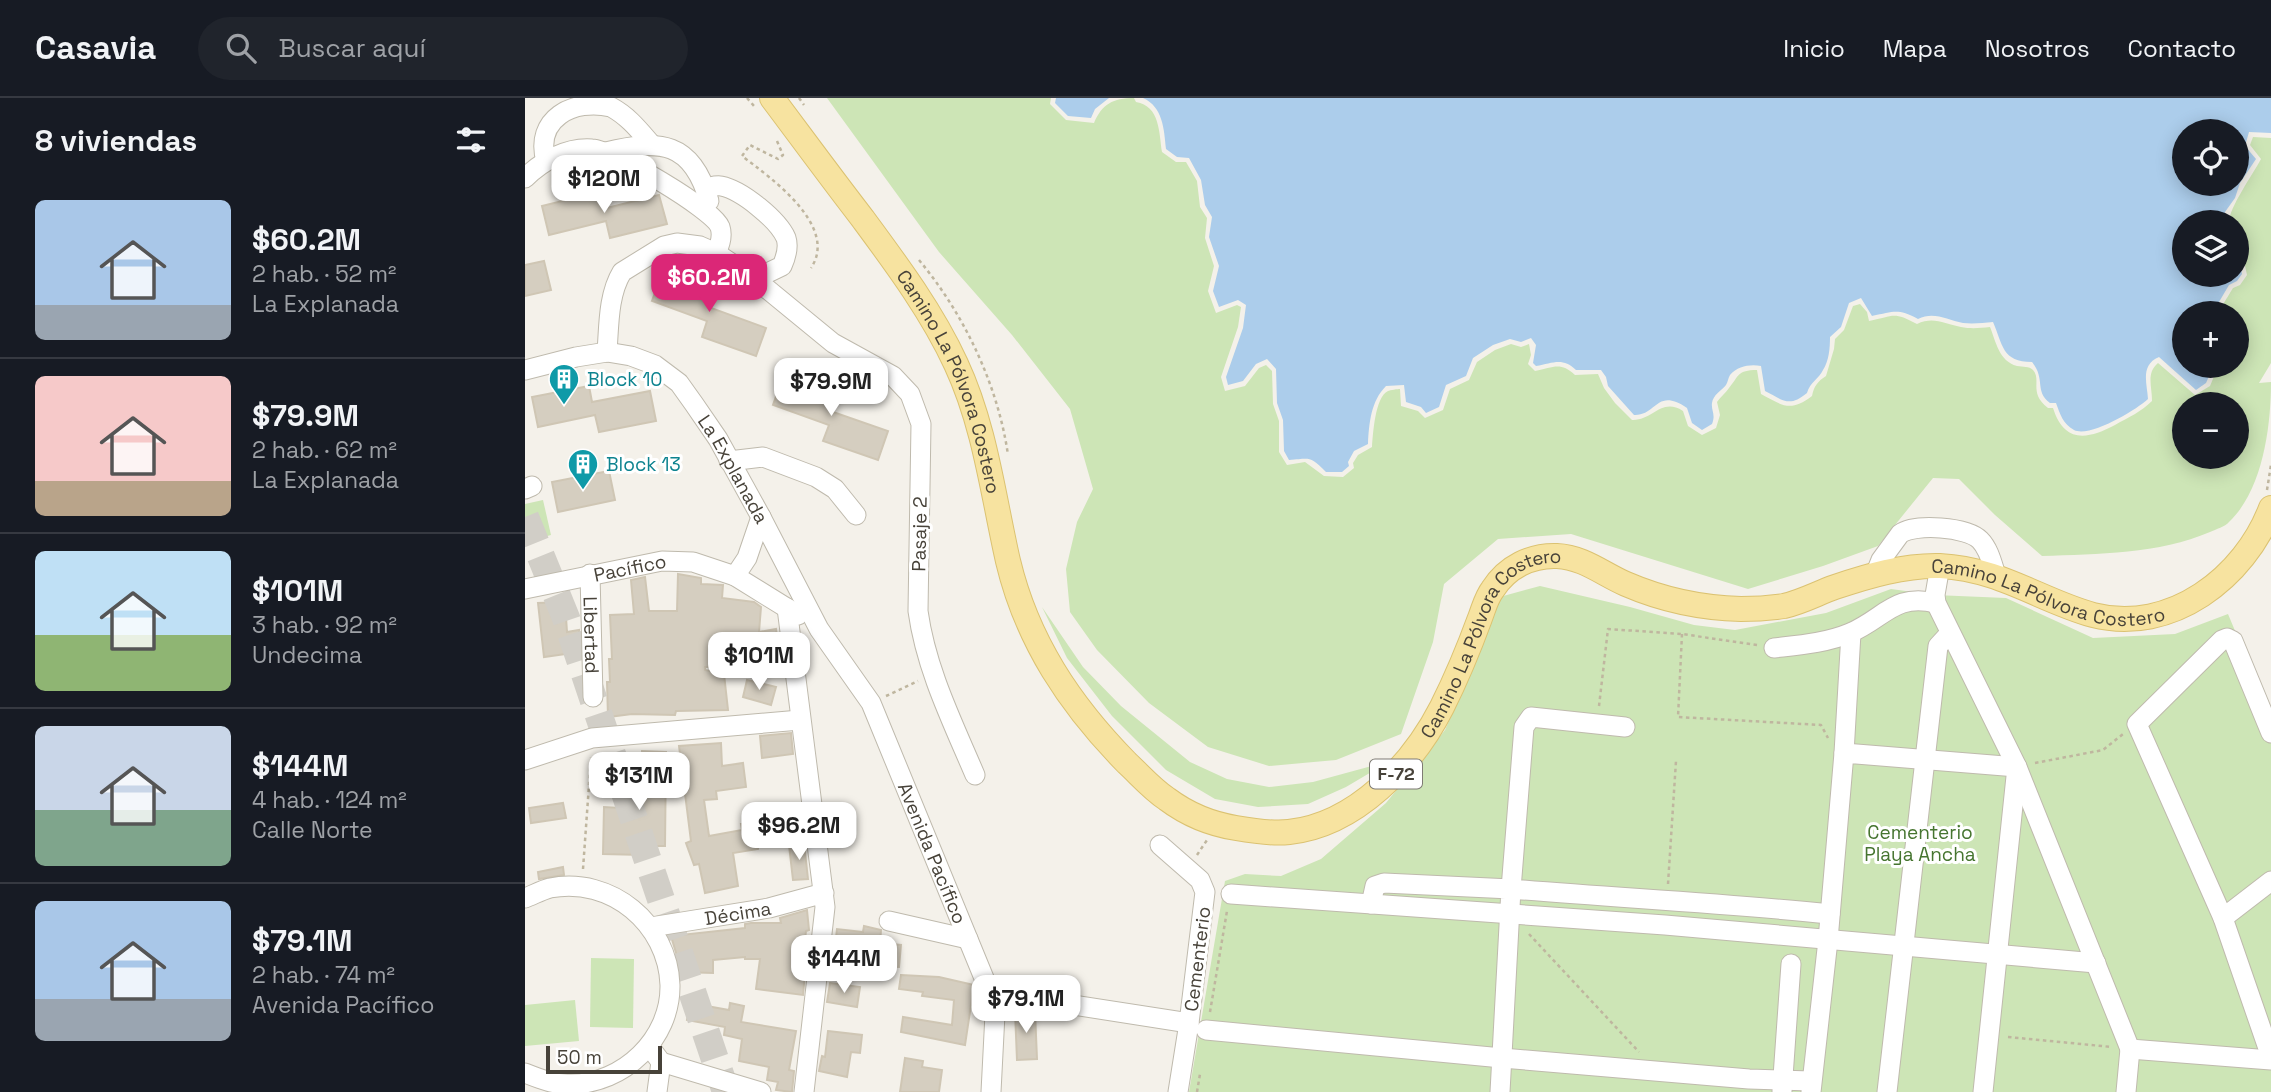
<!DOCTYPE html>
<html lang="es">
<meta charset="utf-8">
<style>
:root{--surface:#171b24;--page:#20242c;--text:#f1f3f6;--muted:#9ea1a6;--line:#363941;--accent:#db2777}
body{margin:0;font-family:"Space Grotesk",sans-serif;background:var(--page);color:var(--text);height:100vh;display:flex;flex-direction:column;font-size:26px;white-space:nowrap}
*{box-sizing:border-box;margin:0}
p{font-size:23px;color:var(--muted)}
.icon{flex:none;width:38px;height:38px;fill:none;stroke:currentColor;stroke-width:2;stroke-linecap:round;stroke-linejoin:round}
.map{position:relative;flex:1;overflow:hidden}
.side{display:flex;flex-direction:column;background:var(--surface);width:525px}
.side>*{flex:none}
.fabs{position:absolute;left:1647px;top:21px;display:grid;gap:14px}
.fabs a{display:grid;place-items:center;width:77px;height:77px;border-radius:50%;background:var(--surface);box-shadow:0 4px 18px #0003;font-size:35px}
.scale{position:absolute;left:21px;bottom:18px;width:116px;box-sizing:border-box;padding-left:7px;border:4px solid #474239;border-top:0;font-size:19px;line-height:24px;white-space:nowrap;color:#474239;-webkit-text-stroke:5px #fff;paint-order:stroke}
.price{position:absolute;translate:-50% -60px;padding:0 16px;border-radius:14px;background:#fff;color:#222;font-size:23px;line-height:46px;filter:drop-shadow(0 2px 4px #0008)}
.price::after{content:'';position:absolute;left:50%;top:42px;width:21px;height:16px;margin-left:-10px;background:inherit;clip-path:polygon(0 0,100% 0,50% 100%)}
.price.active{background:var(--accent);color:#fff}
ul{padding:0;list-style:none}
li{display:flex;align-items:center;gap:21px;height:175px;padding:0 35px}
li+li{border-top:2px solid var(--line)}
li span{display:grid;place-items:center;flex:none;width:196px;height:140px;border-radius:10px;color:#555}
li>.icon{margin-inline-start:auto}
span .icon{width:84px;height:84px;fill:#fffc;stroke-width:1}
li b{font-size:30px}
h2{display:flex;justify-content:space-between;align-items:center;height:84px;padding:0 35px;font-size:30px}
header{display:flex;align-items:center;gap:42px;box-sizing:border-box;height:98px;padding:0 35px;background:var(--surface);border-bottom:2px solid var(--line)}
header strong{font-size:33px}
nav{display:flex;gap:38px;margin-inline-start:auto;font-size:24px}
.search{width:490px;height:63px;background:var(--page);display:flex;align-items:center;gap:18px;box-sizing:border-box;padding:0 24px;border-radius:38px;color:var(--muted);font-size:26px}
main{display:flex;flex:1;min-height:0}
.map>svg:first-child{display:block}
</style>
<header>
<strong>Casavia</strong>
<div class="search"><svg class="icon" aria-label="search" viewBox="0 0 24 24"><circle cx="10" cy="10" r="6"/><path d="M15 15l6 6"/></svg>Buscar aquí</div>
<nav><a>Inicio</a><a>Mapa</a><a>Nosotros</a><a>Contacto</a></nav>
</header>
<main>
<section class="side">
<h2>8 viviendas<svg class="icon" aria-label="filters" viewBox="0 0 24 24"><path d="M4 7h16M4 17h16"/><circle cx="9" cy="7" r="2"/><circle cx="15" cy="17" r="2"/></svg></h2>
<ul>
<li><span style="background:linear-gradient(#a9c7e8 75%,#9aa5b1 0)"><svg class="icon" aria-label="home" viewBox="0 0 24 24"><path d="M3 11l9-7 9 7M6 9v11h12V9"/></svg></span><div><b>$60.2M</b><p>2 hab. · 52 m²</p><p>La Explanada</p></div></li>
<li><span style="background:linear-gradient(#f6c9c9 75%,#b9a48a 0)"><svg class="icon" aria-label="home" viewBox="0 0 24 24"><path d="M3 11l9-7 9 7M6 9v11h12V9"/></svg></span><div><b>$79.9M</b><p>2 hab. · 62 m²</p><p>La Explanada</p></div></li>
<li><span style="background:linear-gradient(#bfe0f5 60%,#8fb573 0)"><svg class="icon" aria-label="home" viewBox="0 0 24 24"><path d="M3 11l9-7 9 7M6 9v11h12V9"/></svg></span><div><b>$101M</b><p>3 hab. · 92 m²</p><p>Undecima</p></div></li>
<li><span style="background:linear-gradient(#c9d6e8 60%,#7fa58c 0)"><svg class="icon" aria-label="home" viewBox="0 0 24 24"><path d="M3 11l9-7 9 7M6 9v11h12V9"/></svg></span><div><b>$144M</b><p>4 hab. · 124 m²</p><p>Calle Norte</p></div></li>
<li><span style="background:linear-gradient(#a9c7e8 70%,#9aa5b1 0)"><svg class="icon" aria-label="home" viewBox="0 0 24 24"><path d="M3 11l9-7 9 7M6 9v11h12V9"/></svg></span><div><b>$79.1M</b><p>2 hab. · 74 m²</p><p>Avenida Pacífico</p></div></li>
</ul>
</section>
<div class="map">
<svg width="1746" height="994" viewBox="0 0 1746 994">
<rect width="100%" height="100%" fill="#f4f1ea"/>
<g fill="#cde5b6" fill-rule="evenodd">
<path d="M302,0H526L525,6L541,22L569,25C577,6 588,0 609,0L611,4C635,8 634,34 637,54L651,64H661L672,83L675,109L682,120L680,140L689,168L683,193L691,215L712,207L716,209L713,229L696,279L700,293L720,288L734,270L741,267L747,273L748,306L754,323V354L762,367L780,364L799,378L818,379L829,370L828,365L833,357L847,349C848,336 850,299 863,293C865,292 873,291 875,291L876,308L893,313L900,320L918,312L925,291L944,282L952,264L970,252L986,246L996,249L1004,246L1006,257L1003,266L1010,273C1028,270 1035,263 1050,277L1073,276L1079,290L1090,305L1107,322C1128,323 1136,299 1158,313L1163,328L1177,337L1191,330L1195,317L1192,304C1195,299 1201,295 1204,290C1214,278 1212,272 1232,272L1236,296C1257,307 1265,315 1287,298C1289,288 1293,283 1301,278L1309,251L1310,241L1319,232L1328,208L1335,206L1342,214L1344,223C1369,218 1368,213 1392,226C1409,218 1419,226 1436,229C1446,231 1455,230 1465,229C1471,244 1474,263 1492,268C1498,269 1504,268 1508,272C1517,282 1503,295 1523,310H1528C1539,345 1562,342 1590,327C1604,319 1616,314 1627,303C1627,288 1621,275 1633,265L1670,297L1685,288L1690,276L1684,268H1712V215H1676L1679,212L1697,208L1708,190L1715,187L1722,177L1719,163L1712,160V124H1704C1704,110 1728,76 1736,61L1725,47L1728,39L1746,40V265L1734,285L1746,284C1746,328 1738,392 1704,424C1700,429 1691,431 1685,434C1634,456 1573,456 1517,458L1470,417L1434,381L1408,380L1353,448L1298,468L1223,491L1046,436L973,441L919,486L908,544L876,636L811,662L744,668L683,649L624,605L572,552L545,514L541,471L552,424L568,391L545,311L487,237L414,154ZM1659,306H1712V359H1659Z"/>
<polygon points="18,402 26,437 0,444 0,406"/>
<polygon points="1015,488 1105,509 1169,527 1210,532 1301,515 1366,491 1410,497 1481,500 1568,540 1650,536 1703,516 1746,619 1746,994 664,994 700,783 720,776 756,778 796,761 861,705 920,632 949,566 971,500"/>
<polygon points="517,509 558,569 596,608 665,664 702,681 744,689 788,684 865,663 821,689 783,706 733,709 690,701 641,672 587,618 542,560"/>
<polygon points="66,860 109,861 108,930 65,929"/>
<polygon points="50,902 54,943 0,948 0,907"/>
</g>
<g fill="#accdeb" fill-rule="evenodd">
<polygon points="531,0 584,0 570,11 566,20 543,18 530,5"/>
<path d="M618,0H1746V35L1724,34L1720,48L1731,61L1715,85L1710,100L1700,114V124H1659V177H1712V165L1715,166L1717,176L1712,183L1704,187L1694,204L1677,208L1669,215H1659V268H1678L1685,276L1681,285L1671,292L1634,259C1615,267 1622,285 1623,301C1611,312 1565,340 1549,332C1538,326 1535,316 1531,305H1525C1509,293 1521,281 1507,264C1477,264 1478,247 1468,224C1458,225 1448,226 1438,225C1422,222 1409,213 1393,221C1372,210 1369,214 1347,218L1336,200L1324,205L1316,229L1305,239C1305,250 1304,263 1298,272C1294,281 1285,284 1282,295C1264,310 1258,302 1240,293L1236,268C1225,266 1213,268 1205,277C1203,280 1203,284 1201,287C1196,293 1188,297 1187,305C1186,313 1191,316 1187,326L1177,332L1167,325L1162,310C1131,289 1132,318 1109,317L1083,288L1081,279L1076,272H1051C1038,259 1028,265 1011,268L1008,265L1011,247L1006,240L996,244L985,241L968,247L948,260L941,278L921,287L914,309L901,315L896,309L881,304L879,287L861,288C846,303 844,325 843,346L829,353L823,364L824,368L817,374H801C784,357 785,361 764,362L759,353L758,322L752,305L751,271L742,261L731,266L718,283L703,287L701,279L718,230L721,207L713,202L694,209L688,193L694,168L684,139L687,119L680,107L676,82L664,60L652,59L641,51C639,31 638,9 618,0ZM1659,33H1712V86H1659Z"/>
</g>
<g fill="#d5cec0" stroke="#cfc6b4" stroke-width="2">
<polygon points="74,94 78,111 134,97 142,126 85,140 81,123 24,137 17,108"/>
<polygon points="19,163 26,192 0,198 0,167"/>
<polygon points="137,175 192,194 186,210 241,230 231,258 177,239 182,223 127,203"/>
<polygon points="258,279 313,298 308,314 363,333 353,362 298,343 304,327 248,307"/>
<polygon points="64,288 67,304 125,293 131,323 74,334 70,317 13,329 7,299"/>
<polygon points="84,373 90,402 33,414 27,384"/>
<polygon points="153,476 176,480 176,486 198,487 197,500 229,504 236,509 234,534 251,531 256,568 180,569 180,572 199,576 203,612 151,613 150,617 107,616 83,619 82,584 85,584 84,561 87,561 85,517 109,516 106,482 120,479 124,513 152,513"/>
<polygon points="40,504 42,534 54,532 55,554 19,559 13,505"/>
<polygon points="222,582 251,589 246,607 218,599"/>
<polygon points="266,635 268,656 237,660 235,638"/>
<polygon points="196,645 197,668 218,665 221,689 191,693 192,701 179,702 184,738 217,732 216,726 254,725 255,748 233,749 233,751 208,755 213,788 180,795 174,766 169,767 161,745 166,743 154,648"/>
<polygon points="117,653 141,654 140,748 118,748 118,757 78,756 79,709 95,710 95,690 117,690"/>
<polygon points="38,705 41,720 6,725 4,710"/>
<polygon points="279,745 283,781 268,782 264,747"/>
<polygon points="38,769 39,777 14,781 13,774"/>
<polygon points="282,812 284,832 281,833 276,875 280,875 278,897 231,891 235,861 220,861 220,859 188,862 188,875 156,874 155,858 152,858 146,838 220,830 220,826 226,825 256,825 255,820"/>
<polygon points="339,828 356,832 355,845 376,847 374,869 360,868 361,857 329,853 328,859 309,857 312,831 338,834"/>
<polygon points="376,877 414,879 449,887 440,947 376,934 378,919 427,927 429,902 397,898 398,894 374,891"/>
<polygon points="305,885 335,889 332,909 302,904"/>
<polygon points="165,905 204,912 205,905 219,908 216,924 271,933 264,972 269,973 267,994 251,992 253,984 242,982 244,969 214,963 217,941 199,937 200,929 162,922"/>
<polygon points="490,913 510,913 512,961 492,962"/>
<polygon points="303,933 337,937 335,955 326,954 322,979 294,973 297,958 300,959"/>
<polygon points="380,960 398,963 397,969 417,972 414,994 375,994"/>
</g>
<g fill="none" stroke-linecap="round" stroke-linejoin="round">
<polyline stroke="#d1cec7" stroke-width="28" stroke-dasharray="28 14" stroke-linecap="butt" points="0,419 41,520 201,994"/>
<g stroke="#bfbaad" stroke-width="21">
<g id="minor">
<path d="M81,54C135,41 167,43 184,103"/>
<path d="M21,63C9,21 48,0 86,9C103,18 114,32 126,46"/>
<path d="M0,80C17,63 42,49 67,51C88,52 188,111 195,129C198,138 195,147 191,155"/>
<path d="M180,90C186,89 191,87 196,88C217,92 253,122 261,140C264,149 261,159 257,168L230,181"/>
<path d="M82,254C84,228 83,197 97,174L139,148L152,145L175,148L191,155L230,181L308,245L368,278L385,296L396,326L393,513C401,571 427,623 450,677"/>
<path id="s1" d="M0,272L51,259L82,254L106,258L130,267L154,285L169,306L193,341L236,419L294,531L346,605L468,902L470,916L466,994"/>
<polyline points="204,363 238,359 291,379 310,391 331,417"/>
<polyline points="0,391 7,388"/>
<polyline points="1415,468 1410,497 1411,505 1492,669 1605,951 1746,962"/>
<path id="s2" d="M65,476L68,599"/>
<path d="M1350,477L1356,462L1375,436C1390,425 1442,429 1455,442C1464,451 1467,465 1471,477"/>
<polyline points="210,478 222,460 236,419"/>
<path id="s3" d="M0,491L137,463L168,464L210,478L273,517"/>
<polyline points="262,510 300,809 279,994"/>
<path d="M1249,550C1275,547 1301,545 1325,535C1360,520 1369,495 1411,505"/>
<path d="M1100,629L1006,619L999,629L986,791C1092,800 1199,805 1305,816"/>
<polyline points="1746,635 1708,543 1702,540 1697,542 1612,626 1698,820 1746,959"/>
<polyline points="1319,655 1326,535"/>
<polyline points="0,662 67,640 275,622"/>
<polyline points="635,747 675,782 680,794 664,925 653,994"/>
<polyline points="706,796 1140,827 1571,865"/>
<path d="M0,800C8,797 17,792 25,790C86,778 143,826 145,887C146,941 98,986 46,986C30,987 15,981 0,975"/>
<polyline points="846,806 850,788 859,785 986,791 975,994"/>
<polyline points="1698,820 1746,783"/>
<polyline points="364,823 443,841"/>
<path id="s4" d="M126,829L244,810L299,795"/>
<polyline points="484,897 664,925"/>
<polyline points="681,932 977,960 1224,981 1286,983"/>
<polyline points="124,948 136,964 236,994"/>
<polyline points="1257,993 1266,866"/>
<polyline points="132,994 136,964"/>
<polyline points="1286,994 1303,842 1319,655 1492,669 1458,994"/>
<polyline points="1362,994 1413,548 1425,535"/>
<polyline points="1601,994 1605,951"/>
</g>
</g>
<g stroke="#dbc271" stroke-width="26">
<g id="major">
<path id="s5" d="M247,0C277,40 307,81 338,121C372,167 407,214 431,266C460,328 468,397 483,463C502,543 545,607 602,665C615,677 627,691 642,701C662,716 686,726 711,730C728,733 747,736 764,734C831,727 888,666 917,609C931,581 944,550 955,520C959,510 961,500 968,491C982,469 1006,457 1032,458C1058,459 1078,476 1101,486C1138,502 1177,510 1216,511C1231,511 1245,510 1259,508C1277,504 1293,495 1310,489C1343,478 1379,467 1415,468C1476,471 1514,502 1568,517C1646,537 1720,479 1746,410"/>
</g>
</g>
<g stroke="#bfb69f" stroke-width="2.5" stroke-dasharray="3.5 3.5" stroke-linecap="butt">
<polyline points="222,0 229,8"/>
<polyline points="274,0 279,7"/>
<path d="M252,43L258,57L253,61L225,47L217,58C246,80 314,128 286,170"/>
<path d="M394,162C439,216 473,287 483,357"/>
<polyline points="1742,392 1746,367"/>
<polyline points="1157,536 1153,619 1296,627 1303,640"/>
<polyline points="361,598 393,583"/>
<polyline points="1074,608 1083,531 1157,536 1232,547"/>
<polyline points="1510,665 1578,652 1598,636"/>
<polyline points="672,757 682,742"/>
<polyline points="58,771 66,659"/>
<polyline points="1143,786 1151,663"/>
<polyline points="1004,836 1114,954"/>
<polyline points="685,914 702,813"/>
<polyline points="1483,939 1587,949"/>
<polyline points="672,994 675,976"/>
</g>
<use href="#minor" stroke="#fff" stroke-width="19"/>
<use href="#major" stroke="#f7e3a0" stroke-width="24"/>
</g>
<defs>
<g id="building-pin" transform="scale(1.575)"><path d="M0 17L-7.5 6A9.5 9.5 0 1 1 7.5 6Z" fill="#0f9aa8" stroke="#fff"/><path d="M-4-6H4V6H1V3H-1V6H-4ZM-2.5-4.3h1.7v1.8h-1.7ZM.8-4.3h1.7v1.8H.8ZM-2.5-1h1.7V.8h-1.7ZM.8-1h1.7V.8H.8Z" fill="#fff"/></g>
</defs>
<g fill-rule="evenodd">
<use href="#building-pin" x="39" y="281"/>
<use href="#building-pin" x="58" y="366"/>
</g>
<g text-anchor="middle" stroke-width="6" stroke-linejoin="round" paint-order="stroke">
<rect fill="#fff" stroke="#7e7b74" stroke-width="2" x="845" y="661.5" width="52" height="29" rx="5"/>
<g font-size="18" font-weight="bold" fill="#474239">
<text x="871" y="682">F-72</text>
</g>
<g font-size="19" fill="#0d838f" stroke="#fff" text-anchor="start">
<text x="62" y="288">Block 10</text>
<text x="81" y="373">Block 13</text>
</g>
<g font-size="19" fill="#474239" stroke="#fff">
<text dy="7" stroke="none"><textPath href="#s5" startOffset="338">Camino La Pólvora Costero</textPath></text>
<text dy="7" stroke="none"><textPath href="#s1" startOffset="266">La Explanada</textPath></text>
<text transform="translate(394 436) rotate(-89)" y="7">Pasaje 2</text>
<text dy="7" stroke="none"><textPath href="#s3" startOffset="107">Pacífico</textPath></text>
<text dy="7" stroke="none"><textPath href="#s5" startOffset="1869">Camino La Pólvora Costero</textPath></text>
<text dy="7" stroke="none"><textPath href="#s2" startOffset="61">Libertad</textPath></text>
<text dy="7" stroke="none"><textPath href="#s5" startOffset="1241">Camino La Pólvora Costero</textPath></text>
<text dy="7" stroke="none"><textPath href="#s1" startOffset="700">Avenida Pacífico</textPath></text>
<text dy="7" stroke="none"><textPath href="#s4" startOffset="88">Décima</textPath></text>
<text transform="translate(672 861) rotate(-83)" y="7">Cementerio</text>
</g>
<g font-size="19" fill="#467530" stroke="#fff">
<text x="1395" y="741">Cementerio<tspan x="1395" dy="22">Playa Ancha</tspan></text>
</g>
</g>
</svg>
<div class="fabs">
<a><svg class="icon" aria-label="locate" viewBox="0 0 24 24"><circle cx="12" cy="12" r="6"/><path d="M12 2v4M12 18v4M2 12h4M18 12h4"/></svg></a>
<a><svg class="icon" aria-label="layers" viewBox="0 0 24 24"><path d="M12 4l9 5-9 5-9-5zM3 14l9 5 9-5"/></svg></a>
<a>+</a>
<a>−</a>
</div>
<div class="scale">50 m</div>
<b class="price" style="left:79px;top:117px">$120M</b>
<b class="price active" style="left:184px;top:216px">$60.2M</b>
<b class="price" style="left:306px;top:320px">$79.9M</b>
<b class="price" style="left:234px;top:594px">$101M</b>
<b class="price" style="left:114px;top:714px">$131M</b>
<b class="price" style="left:274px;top:764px">$96.2M</b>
<b class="price" style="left:319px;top:897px">$144M</b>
<b class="price" style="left:501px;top:937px">$79.1M</b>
</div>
</main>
